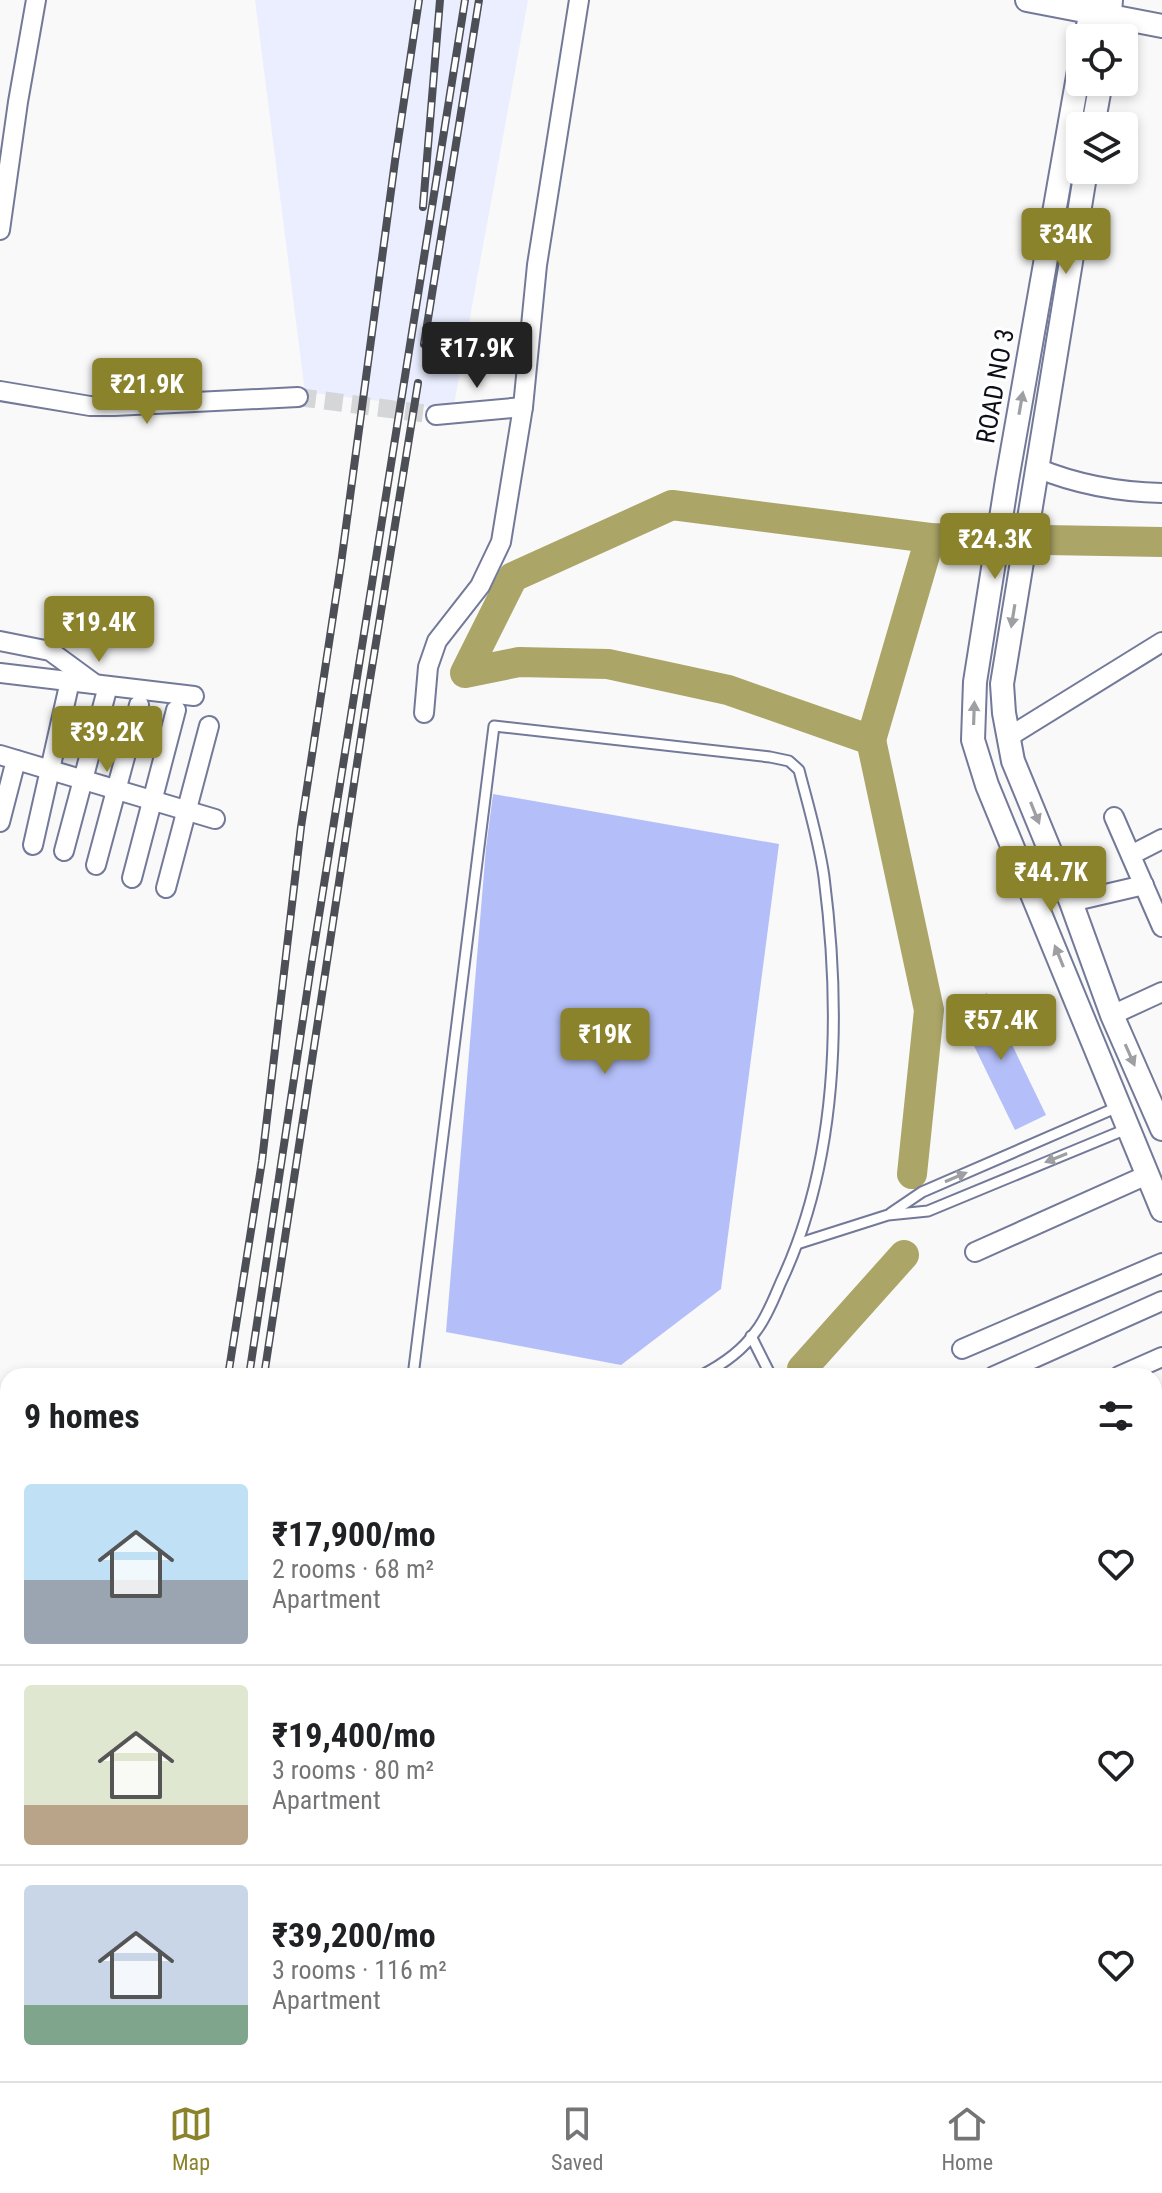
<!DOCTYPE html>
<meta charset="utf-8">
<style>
:root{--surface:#fff;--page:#f6f6f6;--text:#202124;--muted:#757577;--line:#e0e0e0;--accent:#8b832b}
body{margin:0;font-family:"Roboto Condensed",sans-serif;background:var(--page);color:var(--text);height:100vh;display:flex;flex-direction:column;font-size:30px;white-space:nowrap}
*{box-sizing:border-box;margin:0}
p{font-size:26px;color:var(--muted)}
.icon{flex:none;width:44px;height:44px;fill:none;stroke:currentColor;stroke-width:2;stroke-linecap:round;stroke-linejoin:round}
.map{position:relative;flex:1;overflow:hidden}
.sheet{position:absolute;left:0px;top:1368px;width:1162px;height:714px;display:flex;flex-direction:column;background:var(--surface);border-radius:24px 24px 0 0;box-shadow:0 4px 12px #0003}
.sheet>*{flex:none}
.controls{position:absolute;left:1066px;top:24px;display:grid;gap:16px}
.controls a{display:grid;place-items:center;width:72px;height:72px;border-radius:8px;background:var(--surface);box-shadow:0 4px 12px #0003;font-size:40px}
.price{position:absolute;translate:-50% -68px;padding:0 18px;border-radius:8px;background:var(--accent);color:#fff;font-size:26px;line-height:52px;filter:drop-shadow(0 2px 4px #0008)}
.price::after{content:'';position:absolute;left:50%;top:48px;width:24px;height:18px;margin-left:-12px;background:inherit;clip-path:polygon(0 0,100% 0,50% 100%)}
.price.active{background:#222;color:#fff}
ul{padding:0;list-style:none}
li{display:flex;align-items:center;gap:24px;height:200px;padding:0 24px}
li+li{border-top:2px solid var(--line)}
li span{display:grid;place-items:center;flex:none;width:224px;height:160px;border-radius:8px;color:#555}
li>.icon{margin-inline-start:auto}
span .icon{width:96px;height:96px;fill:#fffc;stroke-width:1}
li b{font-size:34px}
h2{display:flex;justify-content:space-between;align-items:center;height:96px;padding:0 24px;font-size:34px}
.dock{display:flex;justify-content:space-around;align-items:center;height:112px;border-top:2px solid var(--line);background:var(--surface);font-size:22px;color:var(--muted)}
.dock a{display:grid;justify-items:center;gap:4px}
.dock .active{color:var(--accent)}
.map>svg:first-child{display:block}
</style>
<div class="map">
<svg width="1162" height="2081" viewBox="0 0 1162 2081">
<rect width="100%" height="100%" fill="#f9f9f9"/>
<g fill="#eaeeff">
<polygon points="255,0 528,0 453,410 305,392"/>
<polygon points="0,1481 8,1481 8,2074 88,2074 87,2081 0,2081"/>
<polygon points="330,2074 852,2074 855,2081 335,2081"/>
</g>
<polygon fill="#cfc98a" points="0,1507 8,1508 8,1693 0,1692"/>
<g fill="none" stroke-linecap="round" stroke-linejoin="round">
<g stroke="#aba567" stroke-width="30">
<polyline points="871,740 930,538"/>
<polyline points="912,1174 929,1010 871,740 728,690 608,664 519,662 465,673 513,577 672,505 930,538 1162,542"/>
<polyline points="802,1369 904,1255"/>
<polyline points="0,1416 8,1411"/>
</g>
</g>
<g fill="#b4bff9">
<polygon points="493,794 779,844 721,1289 621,1365 446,1332 486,848"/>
<polygon points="987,993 1046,1115 1015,1130 956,1009"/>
</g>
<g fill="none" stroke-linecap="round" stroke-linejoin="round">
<polyline stroke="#d5d6d8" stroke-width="18" stroke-dasharray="18 9" stroke-linecap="butt" points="298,397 436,415"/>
<g stroke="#737999" stroke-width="13">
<g id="service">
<polyline points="891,1213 922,1192 1120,1106"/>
<polyline points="800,1243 888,1215 928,1211 1129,1128"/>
<polyline points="751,1336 771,1376"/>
<path d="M413,1376L494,726L770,757L789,761L799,770C808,805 819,841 824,877C841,1010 839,1159 781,1282C774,1298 767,1317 756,1331C743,1350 720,1366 700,1376"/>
<polyline points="853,2074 856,2081"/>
<polyline points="719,2081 735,2074"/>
</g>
</g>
<g stroke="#737999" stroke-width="22">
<g id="minor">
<polyline points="0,230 18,102 36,0"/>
<polyline points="0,391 90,406 114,406 298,397"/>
<polyline points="436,415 523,407"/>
<path d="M1037,468C1078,485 1117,492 1162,493"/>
<polyline points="0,641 50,651 95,684"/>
<polyline points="0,673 194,696"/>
<polyline points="424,713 428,667 437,641 480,586 501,542 523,407 537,265 579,0"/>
<polyline points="1007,738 1162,642"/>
<polyline points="0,755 215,819"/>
<polyline points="1114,817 1162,927"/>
<polyline points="0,822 16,760"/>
<polyline points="33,845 70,681"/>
<polyline points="64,851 108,686"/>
<polyline points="1131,855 1162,839"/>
<polyline points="96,865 139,705"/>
<polyline points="132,878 176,710"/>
<polyline points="166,888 209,726"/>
<polyline points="1071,902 1144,885"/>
<polyline points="1112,1015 1162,992"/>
<polyline points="975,1252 1147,1175"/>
<polyline points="962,1349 1162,1263"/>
<polyline points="994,1376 1162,1301"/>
<polyline points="1119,1376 1162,1357"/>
<polyline points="1154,1458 1162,1455"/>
<polyline points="1154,1552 1162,1548"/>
<polyline points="1154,1644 1162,1641"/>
<polyline points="1154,1842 1162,1839"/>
<polyline points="1154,1921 1162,1918"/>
<polyline points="1154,1995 1162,1992"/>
</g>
</g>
<g stroke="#737999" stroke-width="26">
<g id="tertiary">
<polyline points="1027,0 1162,26"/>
<polyline points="1085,38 1094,1"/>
<polyline points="1108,38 1111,0"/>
<polyline points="1080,65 1007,480 975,682 973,740 987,785 1162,1210"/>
<polyline points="1093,126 1101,82"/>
<polyline points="1086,170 1002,684 1004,713 1013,761 1071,902 1112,1015 1162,1129"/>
<polyline points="1154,1766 1162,1763"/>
<polyline points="584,2074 587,2081"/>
</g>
</g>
<use href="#service" stroke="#fff" stroke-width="9"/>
<use href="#minor" stroke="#fff" stroke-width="18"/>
<use href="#tertiary" stroke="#fff" stroke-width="22"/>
<g stroke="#4d4f57" stroke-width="8">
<g id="rail">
<polyline points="423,207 440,0"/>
<polyline points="424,344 479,0"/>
<polyline points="228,1376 262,1161 301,827 341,564 395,161 419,0"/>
<polyline points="249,1376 311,966 465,0"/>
<polyline points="264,1376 367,698 418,383"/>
<polyline points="142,2081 143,2074"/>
<polyline points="155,2081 156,2074"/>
</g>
</g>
<use href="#rail" stroke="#fff" stroke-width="5" stroke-dasharray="15" stroke-linecap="butt"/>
</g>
<defs><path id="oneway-solid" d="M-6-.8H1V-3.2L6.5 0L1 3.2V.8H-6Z" transform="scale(2)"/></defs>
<g fill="#9e9fa3">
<use href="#oneway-solid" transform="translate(1021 403) rotate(-80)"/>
<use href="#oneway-solid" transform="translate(1013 616) rotate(99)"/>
<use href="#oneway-solid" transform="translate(974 713) rotate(-88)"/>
<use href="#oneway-solid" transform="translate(1035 813) rotate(68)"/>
<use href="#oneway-solid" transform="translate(1059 956) rotate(-112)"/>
<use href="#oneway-solid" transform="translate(1130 1055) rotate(66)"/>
<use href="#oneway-solid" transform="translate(1056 1158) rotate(158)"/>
<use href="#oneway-solid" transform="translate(956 1177) rotate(-23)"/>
</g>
<g text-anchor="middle" stroke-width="6" stroke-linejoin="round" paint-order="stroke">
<g font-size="26" fill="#0c0e1a" stroke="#fff">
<text transform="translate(995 386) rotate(-80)" y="9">ROAD NO 3</text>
</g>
</g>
</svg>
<div class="controls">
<a><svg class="icon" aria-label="locate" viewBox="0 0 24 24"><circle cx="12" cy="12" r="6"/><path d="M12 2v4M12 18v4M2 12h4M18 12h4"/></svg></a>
<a><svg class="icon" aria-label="layers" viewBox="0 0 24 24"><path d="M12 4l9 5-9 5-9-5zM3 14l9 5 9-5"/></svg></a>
</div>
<b class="price" style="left:1066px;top:276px">₹34K</b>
<b class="price active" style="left:477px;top:390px">₹17.9K</b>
<b class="price" style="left:147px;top:426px">₹21.9K</b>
<b class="price" style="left:995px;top:581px">₹24.3K</b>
<b class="price" style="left:99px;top:664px">₹19.4K</b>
<b class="price" style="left:107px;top:774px">₹39.2K</b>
<b class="price" style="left:1051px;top:914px">₹44.7K</b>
<b class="price" style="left:1001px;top:1062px">₹57.4K</b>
<b class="price" style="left:605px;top:1076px">₹19K</b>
<section class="sheet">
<h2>9 homes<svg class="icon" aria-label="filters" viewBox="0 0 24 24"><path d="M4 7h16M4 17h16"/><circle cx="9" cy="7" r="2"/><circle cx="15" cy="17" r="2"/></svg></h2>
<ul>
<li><span style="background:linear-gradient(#bfe0f5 60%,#9aa5b1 0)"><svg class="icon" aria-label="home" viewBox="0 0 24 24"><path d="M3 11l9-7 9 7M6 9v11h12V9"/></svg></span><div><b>₹17,900/mo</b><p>2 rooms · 68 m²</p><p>Apartment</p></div><svg class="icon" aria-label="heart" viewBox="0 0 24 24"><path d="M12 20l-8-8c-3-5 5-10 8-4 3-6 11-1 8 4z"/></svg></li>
<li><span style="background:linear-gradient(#dfe7d0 75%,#b9a48a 0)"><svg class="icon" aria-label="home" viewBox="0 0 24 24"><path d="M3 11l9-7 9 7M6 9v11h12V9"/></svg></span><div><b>₹19,400/mo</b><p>3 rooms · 80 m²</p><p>Apartment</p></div><svg class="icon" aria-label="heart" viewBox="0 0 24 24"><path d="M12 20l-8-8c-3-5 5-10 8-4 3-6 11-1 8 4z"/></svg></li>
<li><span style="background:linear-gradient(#c9d6e8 75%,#7fa58c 0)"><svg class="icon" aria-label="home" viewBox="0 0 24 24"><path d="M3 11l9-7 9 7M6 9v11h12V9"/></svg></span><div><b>₹39,200/mo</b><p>3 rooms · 116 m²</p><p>Apartment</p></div><svg class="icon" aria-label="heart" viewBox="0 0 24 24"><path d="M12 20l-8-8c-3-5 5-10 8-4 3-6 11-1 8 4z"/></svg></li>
</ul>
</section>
</div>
<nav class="dock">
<a class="active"><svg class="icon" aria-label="map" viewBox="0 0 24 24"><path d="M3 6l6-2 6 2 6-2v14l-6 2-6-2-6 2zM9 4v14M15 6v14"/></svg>Map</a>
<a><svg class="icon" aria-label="saved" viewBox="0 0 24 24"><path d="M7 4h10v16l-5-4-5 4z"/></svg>Saved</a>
<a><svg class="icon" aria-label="home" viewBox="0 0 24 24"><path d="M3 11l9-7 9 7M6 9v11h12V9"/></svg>Home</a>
</nav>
